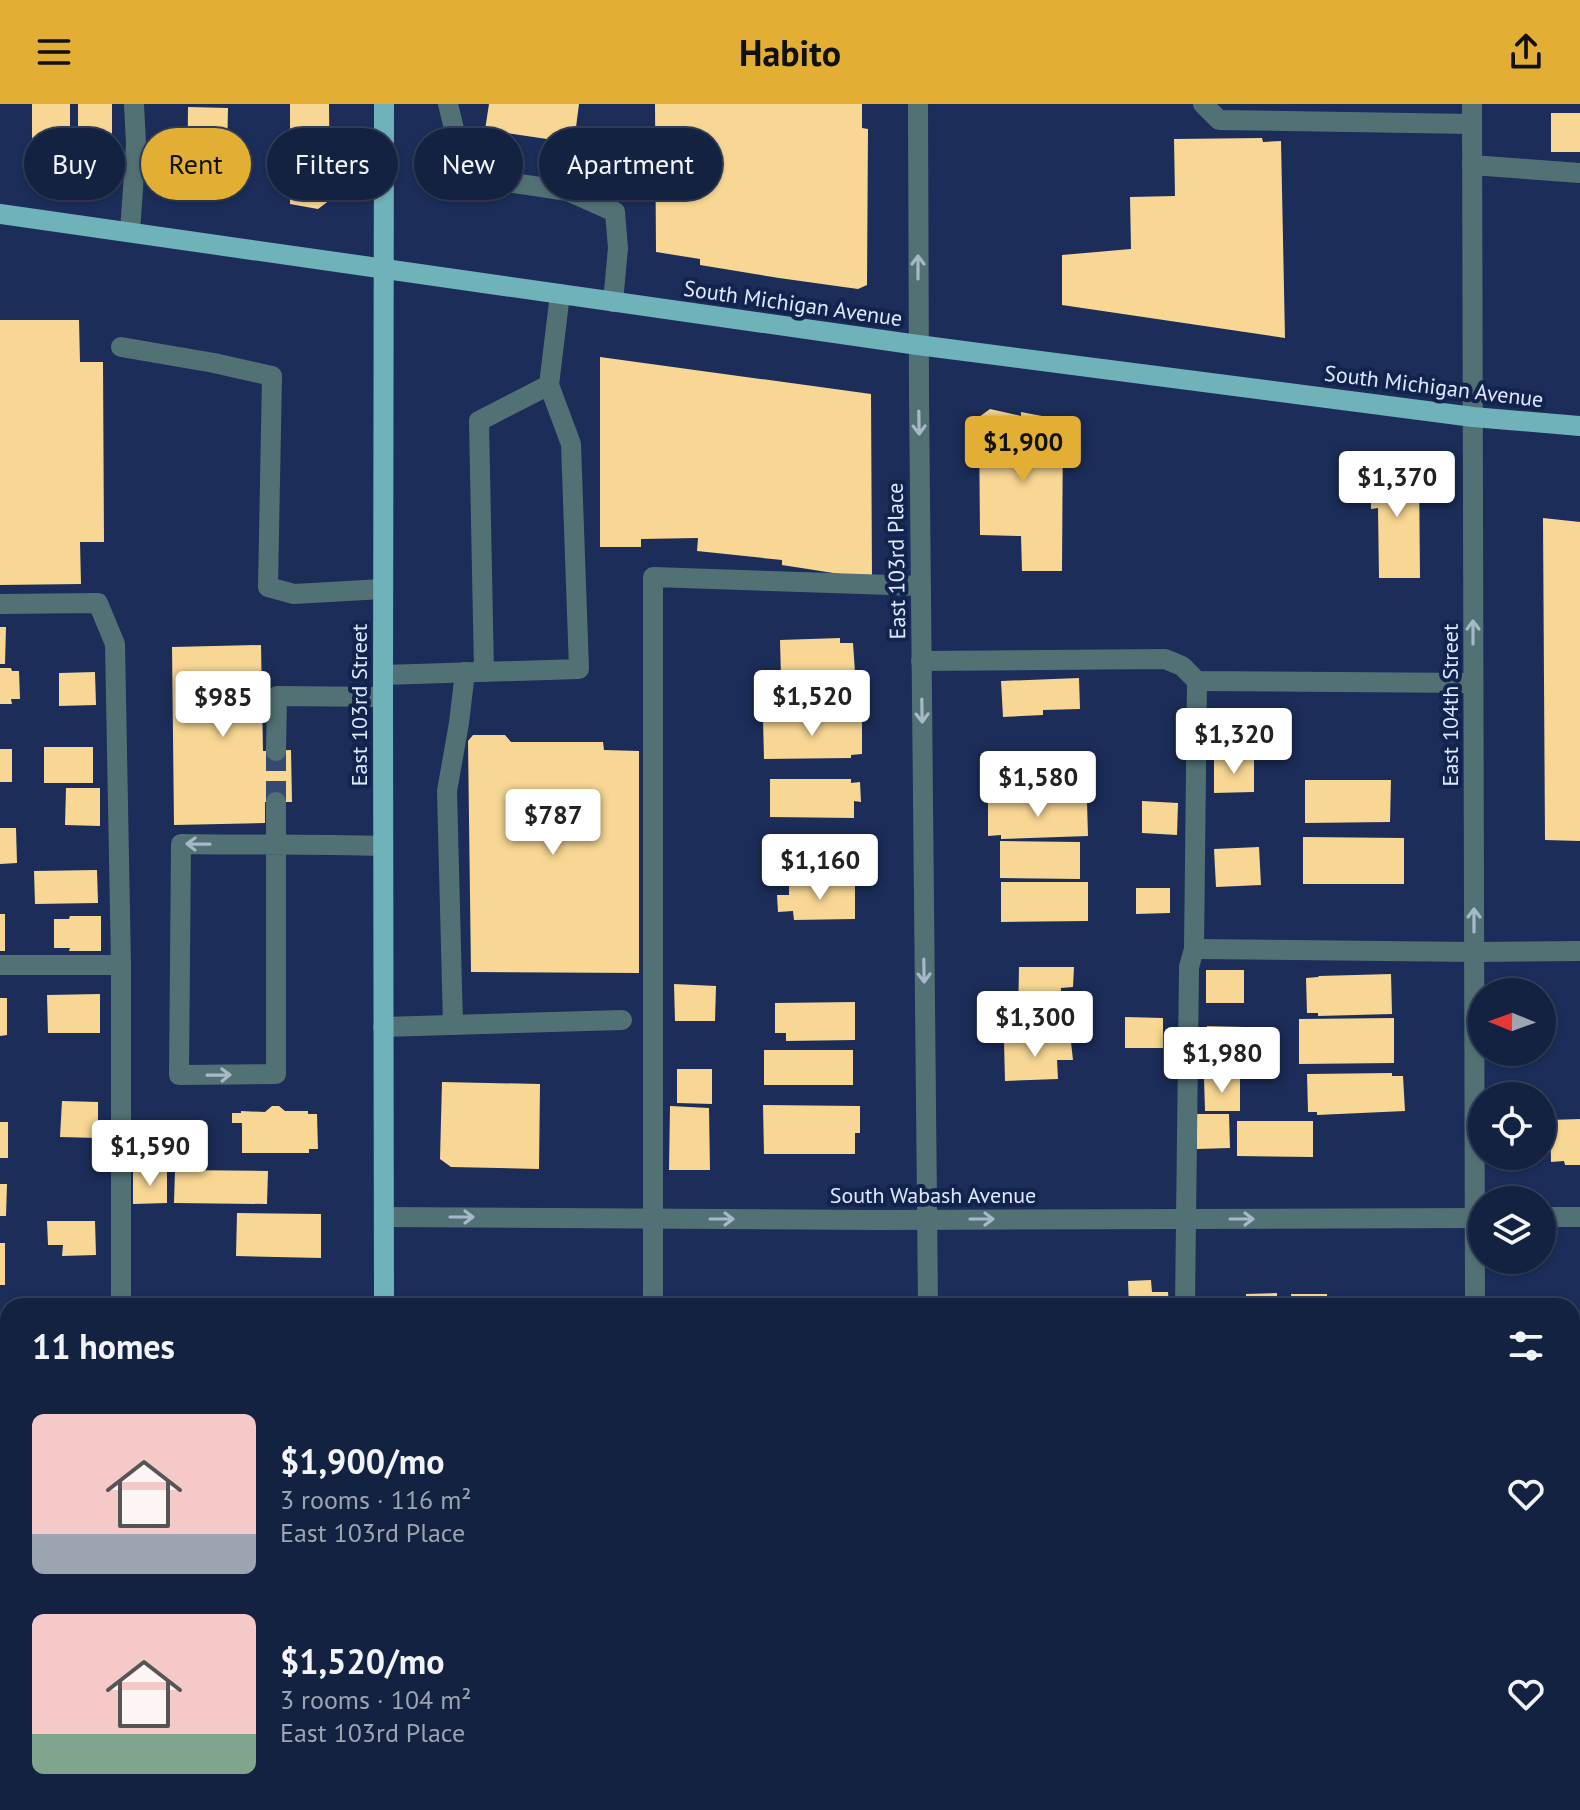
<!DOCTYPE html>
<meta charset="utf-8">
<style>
:root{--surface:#142242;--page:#1d2a49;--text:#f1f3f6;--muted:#9da4b2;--line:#333f5b;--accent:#e2af34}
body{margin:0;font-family:"PT Sans",sans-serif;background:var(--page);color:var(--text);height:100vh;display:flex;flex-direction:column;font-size:30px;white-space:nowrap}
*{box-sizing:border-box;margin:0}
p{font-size:26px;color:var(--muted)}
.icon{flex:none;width:44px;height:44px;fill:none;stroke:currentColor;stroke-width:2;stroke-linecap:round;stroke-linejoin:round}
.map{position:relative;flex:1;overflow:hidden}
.details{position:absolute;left:0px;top:1194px;width:1580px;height:512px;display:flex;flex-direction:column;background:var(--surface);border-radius:24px 24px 0 0;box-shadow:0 2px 6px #0004,0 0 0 2px var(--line)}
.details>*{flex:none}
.banner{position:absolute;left:24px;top:24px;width:800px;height:72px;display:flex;gap:16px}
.needle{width:52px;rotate:271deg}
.buttons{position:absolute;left:1468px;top:874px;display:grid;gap:16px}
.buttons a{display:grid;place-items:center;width:88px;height:88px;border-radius:50%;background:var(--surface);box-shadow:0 2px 6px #0004,0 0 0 2px var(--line);font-size:40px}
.price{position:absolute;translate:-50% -68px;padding:0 18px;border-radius:8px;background:#fff;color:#222;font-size:26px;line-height:52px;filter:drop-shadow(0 2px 4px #0008)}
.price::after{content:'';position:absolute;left:50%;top:48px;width:24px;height:18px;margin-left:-12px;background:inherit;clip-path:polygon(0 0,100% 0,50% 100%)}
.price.selected{background:var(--accent);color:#111}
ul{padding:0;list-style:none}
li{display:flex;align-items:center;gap:24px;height:200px;padding:0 32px}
li span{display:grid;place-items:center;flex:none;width:224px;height:160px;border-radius:12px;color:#555}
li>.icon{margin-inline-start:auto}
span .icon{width:96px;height:96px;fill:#fffc;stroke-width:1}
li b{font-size:34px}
h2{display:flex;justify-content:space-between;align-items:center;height:96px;padding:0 32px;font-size:34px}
.tag{padding:0 28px;border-radius:36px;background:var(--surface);box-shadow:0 2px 6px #0004,0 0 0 2px var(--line);font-size:28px;line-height:72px}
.tag.selected{background:var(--accent);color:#111}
header{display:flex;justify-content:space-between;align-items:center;height:104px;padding:0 32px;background:var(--accent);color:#111;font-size:36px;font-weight:700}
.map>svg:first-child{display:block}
</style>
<header><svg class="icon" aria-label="menu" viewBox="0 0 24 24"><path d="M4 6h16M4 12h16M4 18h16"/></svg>Habito<svg class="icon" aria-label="share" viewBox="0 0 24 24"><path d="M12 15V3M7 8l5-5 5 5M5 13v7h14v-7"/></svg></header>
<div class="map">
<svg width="1580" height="1706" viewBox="0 0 1580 1706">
<rect width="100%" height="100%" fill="#1b2d58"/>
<g fill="#f8d794">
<polygon points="32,0 70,0 70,52 77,67 32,61"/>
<polygon points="78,0 112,0 112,54 80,54 80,42 78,42"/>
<polygon points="290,0 329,0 330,96 318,105 290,100"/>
<polygon points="489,0 579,0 574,39 485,26"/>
<polygon points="655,0 862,0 862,24 868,25 867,181 858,185 779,174 700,161 700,155 656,148"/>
<polygon points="188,3 228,4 226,95 187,94"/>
<rect x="1551" y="9" width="29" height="39"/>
<polygon points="1262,34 1263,38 1281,37 1285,234 1062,201 1062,151 1131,145 1130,93 1175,92 1174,35"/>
<polygon points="0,216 79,216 80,258 103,258 104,438 80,438 81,480 0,481"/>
<polygon points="600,253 871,290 872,475 782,461 782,456 697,447 698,434 641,435 641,443 600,443"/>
<polygon points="990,305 1021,312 1021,308 1063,316 1062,467 1022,467 1021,432 980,431 979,313"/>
<polygon points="1371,357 1419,363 1420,474 1379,474 1378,404 1371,405"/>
<polygon points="1543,414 1580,418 1580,737 1545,736"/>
<polygon points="0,523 6,523 5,560 0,560"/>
<polygon points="840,534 840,539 853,539 855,568 835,569 835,571 781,574 780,536"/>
<polygon points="261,541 263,647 291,646 292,698 265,698 265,719 174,721 172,543"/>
<polygon points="0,564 11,564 12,567 19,567 20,595 11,595 12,600 0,600"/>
<polygon points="95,568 96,601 59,602 59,569"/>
<polygon points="1079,574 1080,605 1043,606 1043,611 1003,613 1001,577"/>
<polygon points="862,614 862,650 851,651 851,654 764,655 763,615"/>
<polygon points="473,631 505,631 511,638 603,638 604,646 639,647 639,869 471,868 468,637"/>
<rect x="44" y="643" width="49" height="36"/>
<rect x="0" y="645" width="12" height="33"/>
<polygon points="1254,655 1254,688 1214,689 1214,656"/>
<polygon points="770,675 851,675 851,679 860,678 861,698 854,697 854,714 770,713"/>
<polygon points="1305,676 1391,676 1390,718 1305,719"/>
<polygon points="66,684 100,684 100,722 65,721"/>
<polygon points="1069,696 1070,699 1087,698 1088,732 1001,735 1001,731 988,732 988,699"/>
<polygon points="1142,697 1178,699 1177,731 1142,729"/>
<polygon points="0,724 16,724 17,759 0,760"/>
<polygon points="1303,733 1404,734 1404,780 1303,780"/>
<polygon points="852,736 852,739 861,740 861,761 858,761 858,770 855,770 856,775 786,777 786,774 771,775 770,739 784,738 784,737"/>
<polygon points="1000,737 1080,738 1080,775 1000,774"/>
<polygon points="1259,743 1261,781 1216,783 1214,745"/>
<polygon points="97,766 98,799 35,800 34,767"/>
<polygon points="1001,778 1088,778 1088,817 1001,818"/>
<polygon points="855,779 855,815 794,816 793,807 778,808 777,791 789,791 789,781"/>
<polygon points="1136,784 1170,784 1170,809 1136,810"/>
<rect x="0" y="810" width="5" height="37"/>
<polygon points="70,812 101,812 101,847 69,847 70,844 54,844 54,815 69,815"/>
<polygon points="1019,863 1074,863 1073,883 1061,884 1060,914 1018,915"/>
<rect x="1206" y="866" width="38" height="33"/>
<polygon points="1391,870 1392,910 1318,912 1318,909 1307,909 1306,874 1318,873 1319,872"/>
<polygon points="674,880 716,882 715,917 675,917"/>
<polygon points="100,890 100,929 48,929 47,891"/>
<polygon points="0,894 7,894 7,931 0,932"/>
<polygon points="855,898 855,936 786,937 786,929 775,929 775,899"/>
<polygon points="1125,913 1163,914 1163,944 1125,944"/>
<polygon points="1394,914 1394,959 1299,960 1299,915"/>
<polygon points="1207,922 1244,923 1244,959 1205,959"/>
<polygon points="1058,936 1058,939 1071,938 1073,956 1057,956 1058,975 1005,977 1004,938"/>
<rect x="764" y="946" width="89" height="35"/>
<polygon points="677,965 712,965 712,1000 677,999"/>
<polygon points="1392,969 1392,972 1403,972 1405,1007 1317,1011 1317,1008 1308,1008 1307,970"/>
<polygon points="1204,975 1240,975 1240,1007 1205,1007"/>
<polygon points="442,978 540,980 539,1065 451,1063 440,1055"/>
<polygon points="62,997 98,998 98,1034 60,1033"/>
<polygon points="763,1001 860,1002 860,1029 855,1029 855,1050 764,1050"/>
<polygon points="272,1002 279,1002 285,1007 308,1007 308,1010 317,1010 318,1045 309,1045 309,1049 242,1049 242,1019 232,1019 232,1009 241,1009 241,1007 265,1008"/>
<polygon points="670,1002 709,1004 710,1066 669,1066"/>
<polygon points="1197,1010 1229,1010 1230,1044 1197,1045"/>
<polygon points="1580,1015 1580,1061 1565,1061 1564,1057 1551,1058 1550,1016"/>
<polygon points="1237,1017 1313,1017 1313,1053 1237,1052"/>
<rect x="0" y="1018" width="8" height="36"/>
<polygon points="175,1066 268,1067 267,1100 174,1099"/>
<polygon points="133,1067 167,1068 167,1099 133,1100"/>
<polygon points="0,1080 7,1080 6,1112 0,1112"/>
<polygon points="237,1109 321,1110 321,1154 236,1152"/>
<polygon points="47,1117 95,1117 96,1151 62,1152 63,1141 48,1141"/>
<rect x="0" y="1139" width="5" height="42"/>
<polygon points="1151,1176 1152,1188 1168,1188 1169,1202 1129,1202 1128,1177"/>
<polygon points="1277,1189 1277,1197 1283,1197 1283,1202 1246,1202 1246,1190"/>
<polygon points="1291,1190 1327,1190 1327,1202 1292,1202"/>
<rect x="0" y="1266" width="7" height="33"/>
<rect x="0" y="1392" width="8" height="194"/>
</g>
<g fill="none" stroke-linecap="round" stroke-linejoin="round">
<polyline stroke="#384971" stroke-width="20" stroke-dasharray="20 10" stroke-linecap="butt" points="276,647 276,698"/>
<g stroke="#527175" stroke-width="20">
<polyline points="448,0 456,33 472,73 568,87 615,108 618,144 613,198"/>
<polyline points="918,0 919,291 928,1202"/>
<polyline points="1203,0 1219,16 1472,20"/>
<polyline points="1472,0 1475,1202"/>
<polyline points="1472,61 1580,69"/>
<polyline points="130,128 136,40 134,0"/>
<polyline points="121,243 214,259 272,272 268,483 294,490 383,485"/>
<polyline points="0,500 98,499 115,540 121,861 121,1202"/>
<polyline points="921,557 1165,555 1182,562 1197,577 1473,579"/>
<polyline points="484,568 479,317 549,281"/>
<polyline points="383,571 579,565 571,340 549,281 560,190"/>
<polyline points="276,647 277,592 383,593"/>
<path d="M276,698V970L179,971L181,740C248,741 316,740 383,742"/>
<polyline points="1194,845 1474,848 1580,847"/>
<polyline points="0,861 121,861"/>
<polyline points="453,921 447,687 459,619 465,568"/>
<polyline points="383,923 622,916"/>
<polyline points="384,1113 876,1116 1482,1114"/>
<polyline points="1542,1113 1580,1113"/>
<polyline points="653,1202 653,473 921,482"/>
<polyline points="1185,1202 1189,863 1194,845 1197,577"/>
<polyline points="0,1373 8,1373"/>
<polyline points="1572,1378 1580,1378"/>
<polyline points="1572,1645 1580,1645"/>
<polyline points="0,1655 8,1655"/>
<polyline points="654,1698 654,1706"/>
<polyline points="932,1698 932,1706"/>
<polyline points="112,1706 112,1698"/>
<polyline points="1476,1706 1476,1698"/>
</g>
<g stroke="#6fb2b9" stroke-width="20">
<polyline points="384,0 383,593 384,1202"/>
<polyline points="0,110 918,241 1473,313 1580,322"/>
<polyline points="385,1706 385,1698"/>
</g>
</g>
<defs><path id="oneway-shaft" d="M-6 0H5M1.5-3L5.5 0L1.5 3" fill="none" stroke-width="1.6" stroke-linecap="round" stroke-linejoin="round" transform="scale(2)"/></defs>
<g stroke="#a6b9c8">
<use href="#oneway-shaft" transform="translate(918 163) rotate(-90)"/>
<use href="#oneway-shaft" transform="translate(919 319) rotate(89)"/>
<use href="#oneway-shaft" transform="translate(1473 528) rotate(-90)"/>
<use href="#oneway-shaft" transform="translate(922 607) rotate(89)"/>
<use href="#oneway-shaft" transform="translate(198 740) rotate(-179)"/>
<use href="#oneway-shaft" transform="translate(1474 816) rotate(-90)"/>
<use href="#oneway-shaft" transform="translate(924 867) rotate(89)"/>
<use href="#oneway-shaft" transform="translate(219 971) rotate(-1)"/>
<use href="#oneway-shaft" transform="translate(462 1113)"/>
<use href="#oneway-shaft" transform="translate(722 1115)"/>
<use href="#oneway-shaft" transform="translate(982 1115)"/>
<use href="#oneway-shaft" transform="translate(1242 1115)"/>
</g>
<g text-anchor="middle" stroke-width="8" stroke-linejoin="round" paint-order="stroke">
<g font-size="22" fill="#dee9ff" stroke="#12234d">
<text transform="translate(793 199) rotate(8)" y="8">South Michigan Avenue</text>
<text transform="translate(1434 282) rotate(7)" y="8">South Michigan Avenue</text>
<text transform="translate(896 457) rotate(-91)" y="8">East 103rd Place</text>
<text transform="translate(359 601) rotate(-90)" y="8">East 103rd Street</text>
<text transform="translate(1450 601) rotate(-90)" y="8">East 104th Street</text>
<text x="933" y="1099">South Wabash Avenue</text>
</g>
</g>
</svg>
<div class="buttons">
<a><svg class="needle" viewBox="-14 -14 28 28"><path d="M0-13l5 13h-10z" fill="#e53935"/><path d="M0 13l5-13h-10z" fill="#9da4b2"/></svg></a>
<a><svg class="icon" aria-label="locate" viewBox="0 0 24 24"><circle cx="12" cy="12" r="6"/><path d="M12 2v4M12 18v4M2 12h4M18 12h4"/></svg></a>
<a><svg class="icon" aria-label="layers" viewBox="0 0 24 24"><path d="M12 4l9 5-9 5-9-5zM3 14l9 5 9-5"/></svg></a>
</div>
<b class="price selected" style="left:1023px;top:380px">$1,900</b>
<b class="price" style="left:1397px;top:415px">$1,370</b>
<b class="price" style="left:812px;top:634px">$1,520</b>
<b class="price" style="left:223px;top:635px">$985</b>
<b class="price" style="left:1234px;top:672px">$1,320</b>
<b class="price" style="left:1038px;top:715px">$1,580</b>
<b class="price" style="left:553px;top:753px">$787</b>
<b class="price" style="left:820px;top:798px">$1,160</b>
<b class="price" style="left:1035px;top:955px">$1,300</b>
<b class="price" style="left:1222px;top:991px">$1,980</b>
<b class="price" style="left:150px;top:1084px">$1,590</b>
<div class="banner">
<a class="tag">Buy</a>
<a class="tag selected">Rent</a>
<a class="tag">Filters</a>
<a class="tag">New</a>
<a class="tag">Apartment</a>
</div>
<section class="details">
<h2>11 homes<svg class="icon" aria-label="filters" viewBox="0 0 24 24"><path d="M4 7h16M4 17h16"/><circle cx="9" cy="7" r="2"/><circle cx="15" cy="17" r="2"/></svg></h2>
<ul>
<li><span style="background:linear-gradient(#f6c9c9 75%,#9aa5b1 0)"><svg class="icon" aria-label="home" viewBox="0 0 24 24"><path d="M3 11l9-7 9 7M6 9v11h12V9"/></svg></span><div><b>$1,900/mo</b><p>3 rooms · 116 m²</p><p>East 103rd Place</p></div><svg class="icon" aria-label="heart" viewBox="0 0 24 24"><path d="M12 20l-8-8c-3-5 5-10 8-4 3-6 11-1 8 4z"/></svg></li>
<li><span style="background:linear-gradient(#f6c9c9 75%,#7fa58c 0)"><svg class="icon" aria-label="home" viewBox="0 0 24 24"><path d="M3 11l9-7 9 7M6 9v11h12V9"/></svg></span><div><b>$1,520/mo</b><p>3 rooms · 104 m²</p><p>East 103rd Place</p></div><svg class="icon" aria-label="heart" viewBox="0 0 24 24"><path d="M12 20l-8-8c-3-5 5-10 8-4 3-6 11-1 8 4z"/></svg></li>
</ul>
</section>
</div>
